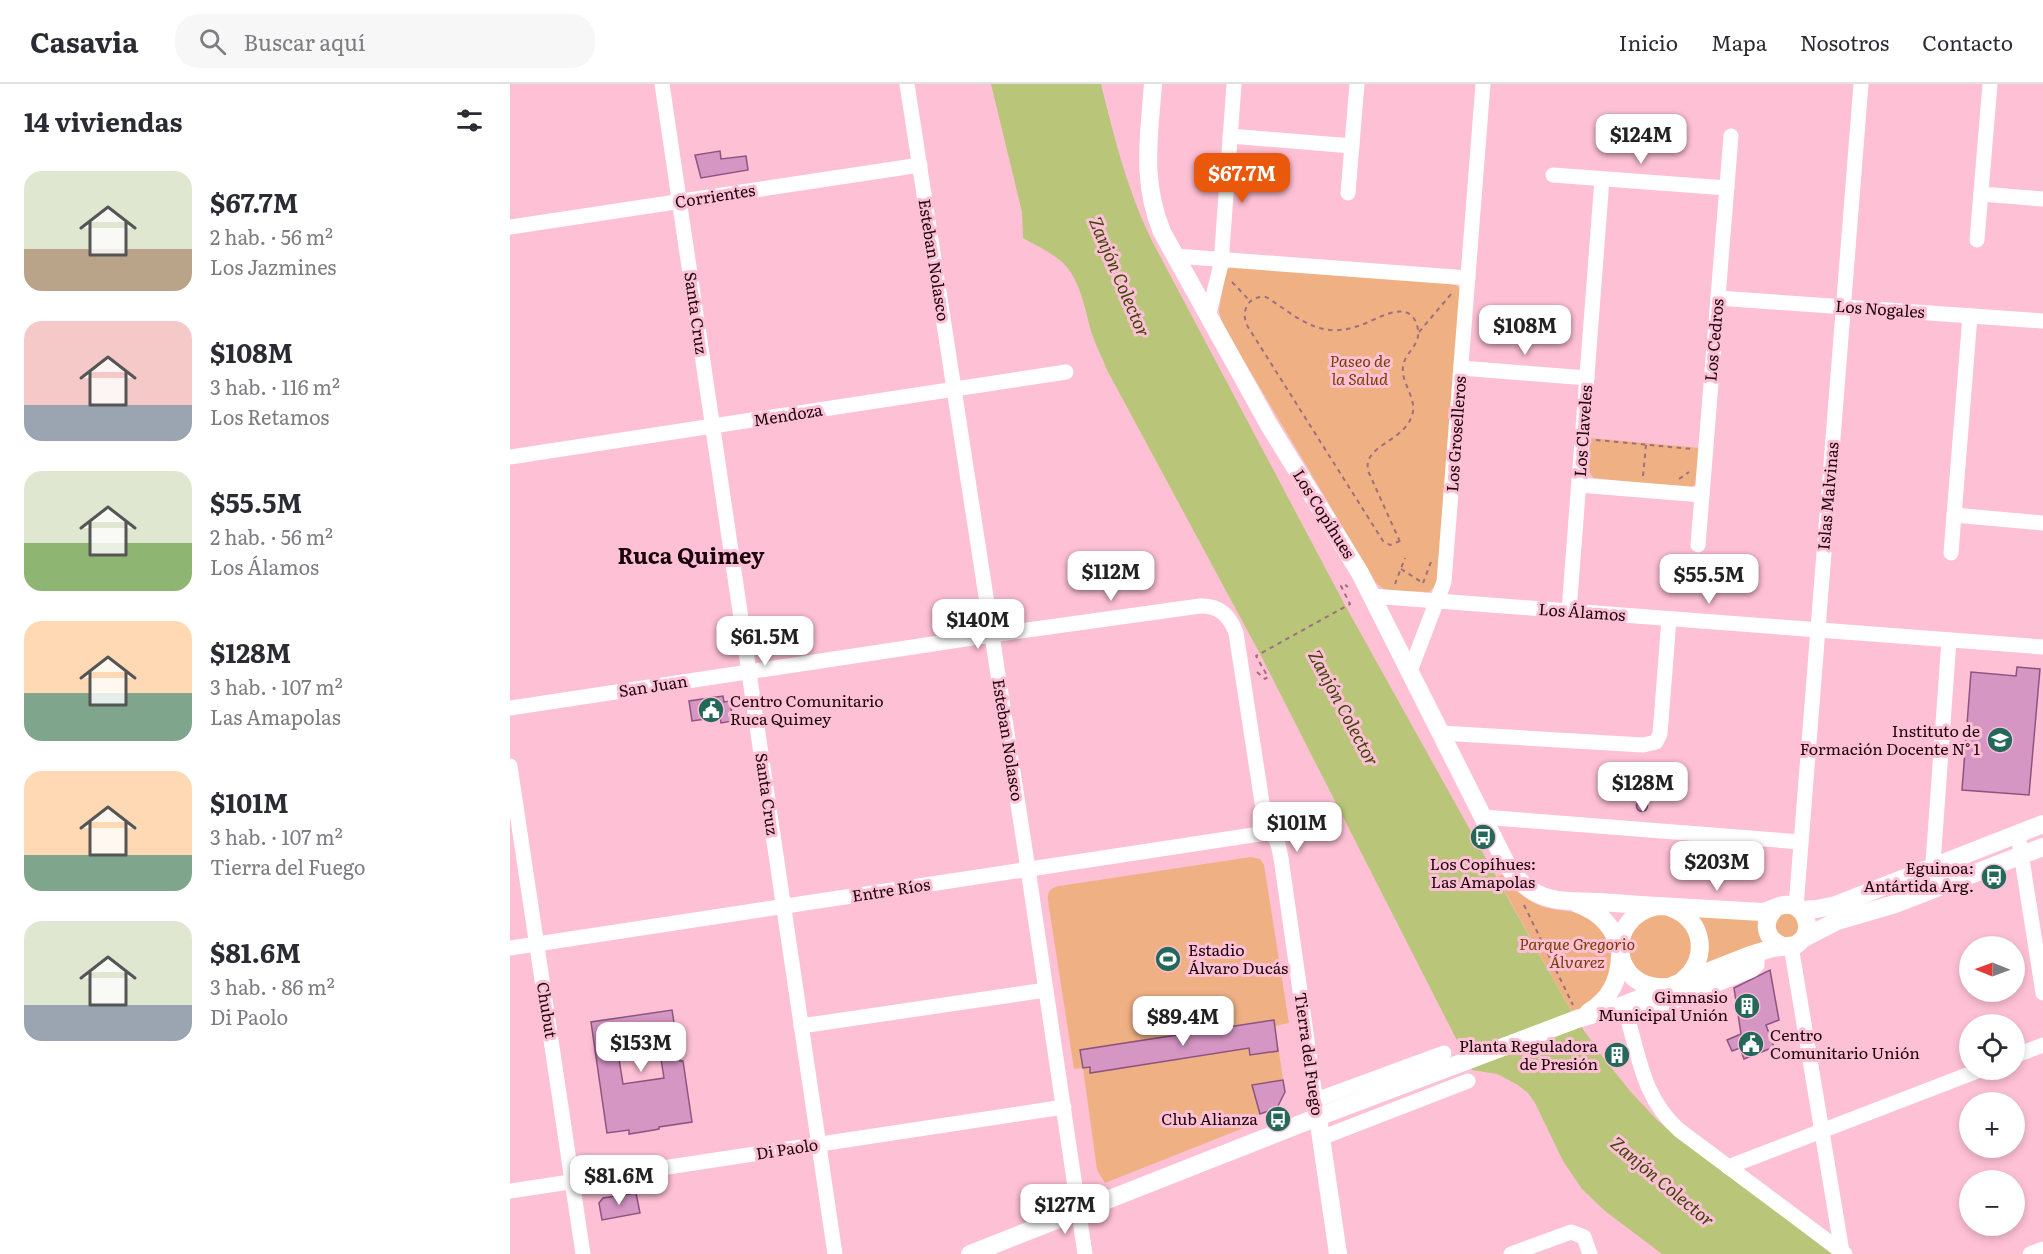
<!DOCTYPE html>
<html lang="es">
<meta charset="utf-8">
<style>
:root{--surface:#fff;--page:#f7f7f7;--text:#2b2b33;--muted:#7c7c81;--line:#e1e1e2;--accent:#ea580c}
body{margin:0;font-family:Literata,serif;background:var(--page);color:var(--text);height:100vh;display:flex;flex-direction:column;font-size:22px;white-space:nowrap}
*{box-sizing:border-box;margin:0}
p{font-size:20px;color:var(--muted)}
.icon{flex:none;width:33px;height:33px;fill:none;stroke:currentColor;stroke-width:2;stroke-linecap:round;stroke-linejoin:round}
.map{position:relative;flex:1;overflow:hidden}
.drawer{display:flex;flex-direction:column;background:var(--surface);width:510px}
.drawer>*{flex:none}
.needle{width:39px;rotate:271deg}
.buttons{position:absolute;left:1449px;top:852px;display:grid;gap:12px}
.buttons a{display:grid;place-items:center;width:66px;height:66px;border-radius:50%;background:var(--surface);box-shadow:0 3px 9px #0003;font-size:30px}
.price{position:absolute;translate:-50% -51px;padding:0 14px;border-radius:12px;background:#fff;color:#222;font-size:20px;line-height:39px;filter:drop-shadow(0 2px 3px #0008)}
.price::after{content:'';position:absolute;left:50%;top:36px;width:18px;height:14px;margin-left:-9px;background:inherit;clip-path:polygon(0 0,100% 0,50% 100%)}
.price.on{background:var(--accent);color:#fff}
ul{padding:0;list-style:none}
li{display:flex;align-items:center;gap:18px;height:150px;padding:0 24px}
li span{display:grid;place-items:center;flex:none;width:168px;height:120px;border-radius:18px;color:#555}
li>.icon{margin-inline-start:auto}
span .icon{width:72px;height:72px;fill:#fffc;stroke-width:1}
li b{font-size:26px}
h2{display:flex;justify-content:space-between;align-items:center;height:72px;padding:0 24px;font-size:26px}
header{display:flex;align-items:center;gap:36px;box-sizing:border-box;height:84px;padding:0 30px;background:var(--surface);border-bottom:2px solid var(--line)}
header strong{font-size:28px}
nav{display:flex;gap:33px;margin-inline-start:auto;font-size:21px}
.search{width:420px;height:54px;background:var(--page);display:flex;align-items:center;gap:15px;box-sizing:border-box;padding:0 21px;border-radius:24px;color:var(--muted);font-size:22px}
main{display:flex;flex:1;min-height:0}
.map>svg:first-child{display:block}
</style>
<header>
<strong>Casavia</strong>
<div class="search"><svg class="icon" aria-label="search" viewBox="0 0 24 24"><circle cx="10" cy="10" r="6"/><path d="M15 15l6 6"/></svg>Buscar aquí</div>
<nav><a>Inicio</a><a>Mapa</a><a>Nosotros</a><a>Contacto</a></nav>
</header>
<main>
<section class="drawer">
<h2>14 viviendas<svg class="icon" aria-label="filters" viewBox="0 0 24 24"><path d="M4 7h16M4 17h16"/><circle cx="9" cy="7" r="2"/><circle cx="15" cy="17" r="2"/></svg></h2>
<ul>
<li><span style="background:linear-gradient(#dfe7d0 65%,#b9a48a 0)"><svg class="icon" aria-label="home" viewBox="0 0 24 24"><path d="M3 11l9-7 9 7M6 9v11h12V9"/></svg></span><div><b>$67.7M</b><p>2 hab. · 56 m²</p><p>Los Jazmines</p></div></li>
<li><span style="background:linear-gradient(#f6c9c9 70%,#9aa5b1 0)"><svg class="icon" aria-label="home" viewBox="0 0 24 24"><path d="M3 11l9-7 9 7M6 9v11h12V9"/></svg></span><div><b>$108M</b><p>3 hab. · 116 m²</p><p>Los Retamos</p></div></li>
<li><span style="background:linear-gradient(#dfe7d0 60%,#8fb573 0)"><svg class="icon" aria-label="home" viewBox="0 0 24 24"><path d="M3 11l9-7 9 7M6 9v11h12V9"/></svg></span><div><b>$55.5M</b><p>2 hab. · 56 m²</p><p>Los Álamos</p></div></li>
<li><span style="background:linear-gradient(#ffd9b3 60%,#7fa58c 0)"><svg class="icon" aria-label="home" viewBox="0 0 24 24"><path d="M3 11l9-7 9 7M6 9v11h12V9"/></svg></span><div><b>$128M</b><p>3 hab. · 107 m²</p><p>Las Amapolas</p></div></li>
<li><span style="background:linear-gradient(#ffd9b3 70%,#7fa58c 0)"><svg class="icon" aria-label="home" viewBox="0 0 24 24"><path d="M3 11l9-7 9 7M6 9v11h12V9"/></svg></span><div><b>$101M</b><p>3 hab. · 107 m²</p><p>Tierra del Fuego</p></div></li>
<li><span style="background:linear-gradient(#dfe7d0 70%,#9aa5b1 0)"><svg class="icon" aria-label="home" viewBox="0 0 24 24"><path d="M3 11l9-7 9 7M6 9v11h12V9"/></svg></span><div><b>$81.6M</b><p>3 hab. · 86 m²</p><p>Di Paolo</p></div></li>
</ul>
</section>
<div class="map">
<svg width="1533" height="1170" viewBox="0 0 1533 1170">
<rect width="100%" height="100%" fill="#fec0d5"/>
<g fill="#efb184">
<polygon points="722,183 945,200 950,205 930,487 925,502 919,508 875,506 866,499 712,240 709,227 715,190 717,185"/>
<path d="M1081,354L1191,364L1186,400L1180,404L1084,394C1074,385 1080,366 1081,354Z"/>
<path d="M741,773L750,775L754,781L779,939L765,942L775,1008L767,1024L744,1032L746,1039L595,1099L587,1086L573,984L564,985L538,817C537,808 540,804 549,802Z"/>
<path d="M993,790C1002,803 1012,813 1026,820C1040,827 1053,825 1067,829C1092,836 1109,865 1099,890C1091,909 1081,920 1062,929L987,793Z"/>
<polygon points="1278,827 1290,835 1287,853 1269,855 1263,838 1265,833"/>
<path d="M1146,829L1167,833L1184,857L1177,885L1152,898C1115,881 1118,887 1119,846Z"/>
<path d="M1185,831L1249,834L1256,857L1195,881C1203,861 1195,848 1185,831Z"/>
</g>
<path fill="#b9c679" d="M481,0H591C604,53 617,105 641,155L836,523L1062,929L1089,968L1120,1007L1148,1037L1322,1170H1152L1095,1127L1072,1105L1053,1077L1025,1019L1018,1009L1008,1001L987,990L962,986L750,570L597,286C592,273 585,260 581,247C575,225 571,200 556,182C545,170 527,162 513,154L512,128Z"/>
<g fill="#d596c4" stroke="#8d547f" stroke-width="1.5" fill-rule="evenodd">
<polygon points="210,67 211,75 236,72 238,86 191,94 185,71"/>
<polygon points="1507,583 1530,585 1519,711 1452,706 1461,588 1506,592"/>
<polygon points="213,612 214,618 220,617 223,637 211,639 210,633 182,637 179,617"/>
<circle cx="1132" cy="722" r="5.5"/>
<polygon points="1260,886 1269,936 1256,941 1264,963 1234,975 1230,964 1222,967 1217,956 1231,950 1224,904"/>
<path d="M162,926L170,977H173L182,1038L149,1043V1045L138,1047L119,1050V1046L97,1049L81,938ZM150,969L154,994L113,1000L109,975Z"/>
<polygon points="764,936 768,967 740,971 739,964 580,989 580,983 573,984 570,966"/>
<polygon points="1110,962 1116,973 1104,980 1098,969"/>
<polygon points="773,996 775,1008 767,1024 750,1030 742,1001"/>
<polygon points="126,1109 130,1129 92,1136 89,1119 93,1114"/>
</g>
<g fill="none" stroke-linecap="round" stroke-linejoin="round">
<g stroke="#9d6f7f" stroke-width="2" stroke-dasharray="4.5 4.5" stroke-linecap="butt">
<polyline points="722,198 740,217"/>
<polyline points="909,248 942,209"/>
<polyline points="1086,356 1182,365"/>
<polyline points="1133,392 1136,361"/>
<polyline points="1169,395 1179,388"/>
<path d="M890,457L880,461L873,457L738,243C730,229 737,211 756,213C776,225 796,244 820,246C829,247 839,245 848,242C864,238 898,212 907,241C913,262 895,266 893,283C891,298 905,312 903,327C898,359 849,360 859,389L891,460"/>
<polyline points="891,485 913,499"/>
<polyline points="913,499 921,478"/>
<polyline points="885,500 895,474"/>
<polyline points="747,588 755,595 758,593 746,572 840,520 831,502 834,500 838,503"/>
<polyline points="1014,821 1063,921"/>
</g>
<g stroke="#fff" stroke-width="15">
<polyline points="152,0 325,1170"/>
<polyline points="397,0 518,785 575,1170"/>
<polyline points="720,52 842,62"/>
<polyline points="1043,91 1217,104"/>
<polyline points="838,109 847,0"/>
<polyline points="1471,110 1533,115"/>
<polyline points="0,143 410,81"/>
<polyline points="1467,156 1480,0"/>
<polyline points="665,172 958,194"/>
<polyline points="1208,214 1533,237"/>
<polyline points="698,233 711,180 724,0"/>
<polyline points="951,284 1077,294"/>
<polyline points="0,373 556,288"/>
<polyline points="1069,401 1192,411"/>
<polyline points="1444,431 1533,439"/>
<polyline points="1188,461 1221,52"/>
<polyline points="1441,469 1460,232"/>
<polyline points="862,512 1533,563"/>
<polyline points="1059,527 1092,95"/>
<polyline points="900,587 934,498 973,0"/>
<path d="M0,624L482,551L690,522C709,521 720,532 726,549L753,725L768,760L771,774L808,1033"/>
<polyline points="931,649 1133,661 1146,658 1150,650 1159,535"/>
<polyline points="0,682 73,1170"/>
<polyline points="973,733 1291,758"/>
<polyline points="1508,750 1533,909"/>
<polyline points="1421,807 1439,556"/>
<polyline points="1286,823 1351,0"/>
<polyline points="1281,862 1332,1168"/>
<polyline points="0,864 763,748"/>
<path d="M1247,868V881L1242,886L1118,936C1130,978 1135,1016 1169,1046L1335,1170"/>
<polyline points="291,942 536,906"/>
<polyline points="1504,972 1533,961"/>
<polyline points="806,1016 934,969"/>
<polyline points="811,1054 958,997"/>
<polyline points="1218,1083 1470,986"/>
<polyline points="0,1107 554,1023"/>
<polyline points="1001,1170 1061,1148 1074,1153 1080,1170"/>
<polyline points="1520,1170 1533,1165"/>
</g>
<g stroke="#fff" stroke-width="18">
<path d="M643,0C639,53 631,97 652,148L759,341L850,489L997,781C1022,819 1047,817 1087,818C1107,819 1128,821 1148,822"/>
<path d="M1068,820C1090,828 1104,842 1109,865"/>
<path d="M1161,824C1194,835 1200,876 1172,897"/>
<polyline points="1290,826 1307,825 1326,821 1533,740"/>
<path d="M1263,827C1252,840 1256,855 1272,862"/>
<path d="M1156,903C1101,907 1092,833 1148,822L1252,828C1260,827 1266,822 1274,821C1293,819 1302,839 1294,854"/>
<path d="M1079,928C1100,915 1109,897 1110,872"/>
<polyline points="808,1033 828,1170"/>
<polyline points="460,1170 808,1033 1067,935 1108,923 1240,871 1263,864 1286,861 1294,854 1327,837 1385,820 1533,763"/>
</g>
</g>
<defs>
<g id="civic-disc" transform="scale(1.35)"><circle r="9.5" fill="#24685a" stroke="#fec0d5"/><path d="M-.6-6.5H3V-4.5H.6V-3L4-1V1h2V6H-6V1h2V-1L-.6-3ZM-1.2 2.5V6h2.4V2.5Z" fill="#fff"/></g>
<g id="university-disc" transform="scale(1.35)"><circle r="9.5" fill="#24685a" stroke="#fec0d5"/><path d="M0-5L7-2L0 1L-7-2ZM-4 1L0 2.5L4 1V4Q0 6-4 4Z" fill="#fff"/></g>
<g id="bus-disc" transform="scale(1.35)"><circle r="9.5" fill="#24685a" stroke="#fec0d5"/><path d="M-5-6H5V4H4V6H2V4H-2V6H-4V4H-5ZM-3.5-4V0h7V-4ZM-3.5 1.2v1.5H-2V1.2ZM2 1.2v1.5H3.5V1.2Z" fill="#fff"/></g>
<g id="stadium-disc" transform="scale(1.35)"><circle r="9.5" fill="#24685a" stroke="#fec0d5"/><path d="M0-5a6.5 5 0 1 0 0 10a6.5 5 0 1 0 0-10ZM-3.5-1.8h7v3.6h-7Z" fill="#fff"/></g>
<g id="building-disc" transform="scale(1.35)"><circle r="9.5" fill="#24685a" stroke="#fec0d5"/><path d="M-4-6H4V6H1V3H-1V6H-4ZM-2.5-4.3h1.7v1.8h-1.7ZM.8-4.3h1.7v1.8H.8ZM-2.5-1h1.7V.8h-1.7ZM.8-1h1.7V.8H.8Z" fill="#fff"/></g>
</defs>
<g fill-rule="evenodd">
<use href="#civic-disc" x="201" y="626"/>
<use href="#university-disc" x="1490" y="656"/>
<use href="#bus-disc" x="973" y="753"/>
<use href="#bus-disc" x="1484" y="793"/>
<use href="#stadium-disc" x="658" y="875"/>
<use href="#building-disc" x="1237" y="922"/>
<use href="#civic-disc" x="1241" y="960"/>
<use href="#building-disc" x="1107" y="971"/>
<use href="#bus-disc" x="768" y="1035"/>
</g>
<g text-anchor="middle" stroke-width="6" stroke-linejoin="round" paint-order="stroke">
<g font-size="16" fill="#1b030d" stroke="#fec0d5">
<text transform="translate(205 112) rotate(-9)" y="6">Corrientes</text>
<text transform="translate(424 176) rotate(81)" y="6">Esteban Nolasco</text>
<text transform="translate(1370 225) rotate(4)" y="6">Los Nogales</text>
<text transform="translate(186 229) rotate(82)" y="6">Santa Cruz</text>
<text transform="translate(1204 256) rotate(-85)" y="6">Los Cedros</text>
<text transform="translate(278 331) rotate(-9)" y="6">Mendoza</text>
<text transform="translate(1073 347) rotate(-86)" y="6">Los Claveles</text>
<text transform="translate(946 350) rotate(-86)" y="6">Los Groselleros</text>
<text transform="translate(1318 412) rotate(-85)" y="6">Islas Malvinas</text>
<text transform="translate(814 430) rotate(58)" y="6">Los Copíhues</text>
<text transform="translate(1072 528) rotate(4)" y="6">Los Álamos</text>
<text transform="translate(143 602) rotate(-9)" y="6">San Juan</text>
<text transform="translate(498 656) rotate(81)" y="6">Esteban Nolasco</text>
<text transform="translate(257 710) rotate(82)" y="6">Santa Cruz</text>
<text transform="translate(381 806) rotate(-9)" y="6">Entre Ríos</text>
<text transform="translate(37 926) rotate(81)" y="6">Chubut</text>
<text transform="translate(799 970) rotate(82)" y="6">Tierra del Fuego</text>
<text transform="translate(277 1065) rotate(-9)" y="6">Di Paolo</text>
</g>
<g font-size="16" font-style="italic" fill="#783d00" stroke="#fec0d5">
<text x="850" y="283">Paseo de<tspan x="850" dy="18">la Salud</tspan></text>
<text x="1067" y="866">Parque Gregorio<tspan x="1067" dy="18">Álvarez</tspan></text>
</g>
<g font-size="16" fill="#1b030d" stroke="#fec0d5" text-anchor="end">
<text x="220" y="623" text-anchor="start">Centro Comunitario<tspan x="220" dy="18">Ruca Quimey</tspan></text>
<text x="1470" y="653">Instituto de<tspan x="1470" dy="18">Formación Docente N° 1</tspan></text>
<text x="973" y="786" text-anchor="middle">Los Copíhues:<tspan x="973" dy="18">Las Amapolas</tspan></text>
<text x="1464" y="790">Eguinoa:<tspan x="1464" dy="18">Antártida Arg.</tspan></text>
<text x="678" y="872" text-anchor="start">Estadio<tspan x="678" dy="18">Álvaro Ducás</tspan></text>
<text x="1218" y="919">Gimnasio<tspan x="1218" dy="18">Municipal Unión</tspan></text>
<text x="1260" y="957" text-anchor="start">Centro<tspan x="1260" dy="18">Comunitario Unión</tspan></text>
<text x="1088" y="968">Planta Reguladora<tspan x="1088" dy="18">de Presión</tspan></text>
<text x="748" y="1041">Club Alianza</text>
</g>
<g font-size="18" font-style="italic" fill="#3d4408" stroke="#fec0d5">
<text transform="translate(609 193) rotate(67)" y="6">Zanjón Colector</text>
<text transform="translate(833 624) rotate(62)" y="6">Zanjón Colector</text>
<text transform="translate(1152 1098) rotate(40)" y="6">Zanjón Colector</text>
</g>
<g font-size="22" font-weight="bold" fill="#1b030d" stroke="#fec0d5">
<text x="181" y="480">Ruca Quimey</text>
</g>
</g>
</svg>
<div class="buttons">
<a><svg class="needle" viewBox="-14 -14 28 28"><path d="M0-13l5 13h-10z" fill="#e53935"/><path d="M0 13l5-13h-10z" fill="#7c7c81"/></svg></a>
<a><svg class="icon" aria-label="locate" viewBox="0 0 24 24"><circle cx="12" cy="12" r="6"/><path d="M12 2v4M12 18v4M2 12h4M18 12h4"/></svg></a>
<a>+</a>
<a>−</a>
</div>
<b class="price" style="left:1131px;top:81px">$124M</b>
<b class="price on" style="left:732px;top:120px">$67.7M</b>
<b class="price" style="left:1015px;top:272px">$108M</b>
<b class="price" style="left:601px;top:518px">$112M</b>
<b class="price" style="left:1199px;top:521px">$55.5M</b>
<b class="price" style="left:468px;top:566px">$140M</b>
<b class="price" style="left:255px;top:583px">$61.5M</b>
<b class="price" style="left:1133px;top:729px">$128M</b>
<b class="price" style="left:787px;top:769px">$101M</b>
<b class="price" style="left:1207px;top:808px">$203M</b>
<b class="price" style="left:673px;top:963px">$89.4M</b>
<b class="price" style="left:131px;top:989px">$153M</b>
<b class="price" style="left:109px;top:1122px">$81.6M</b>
<b class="price" style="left:555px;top:1151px">$127M</b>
</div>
</main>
